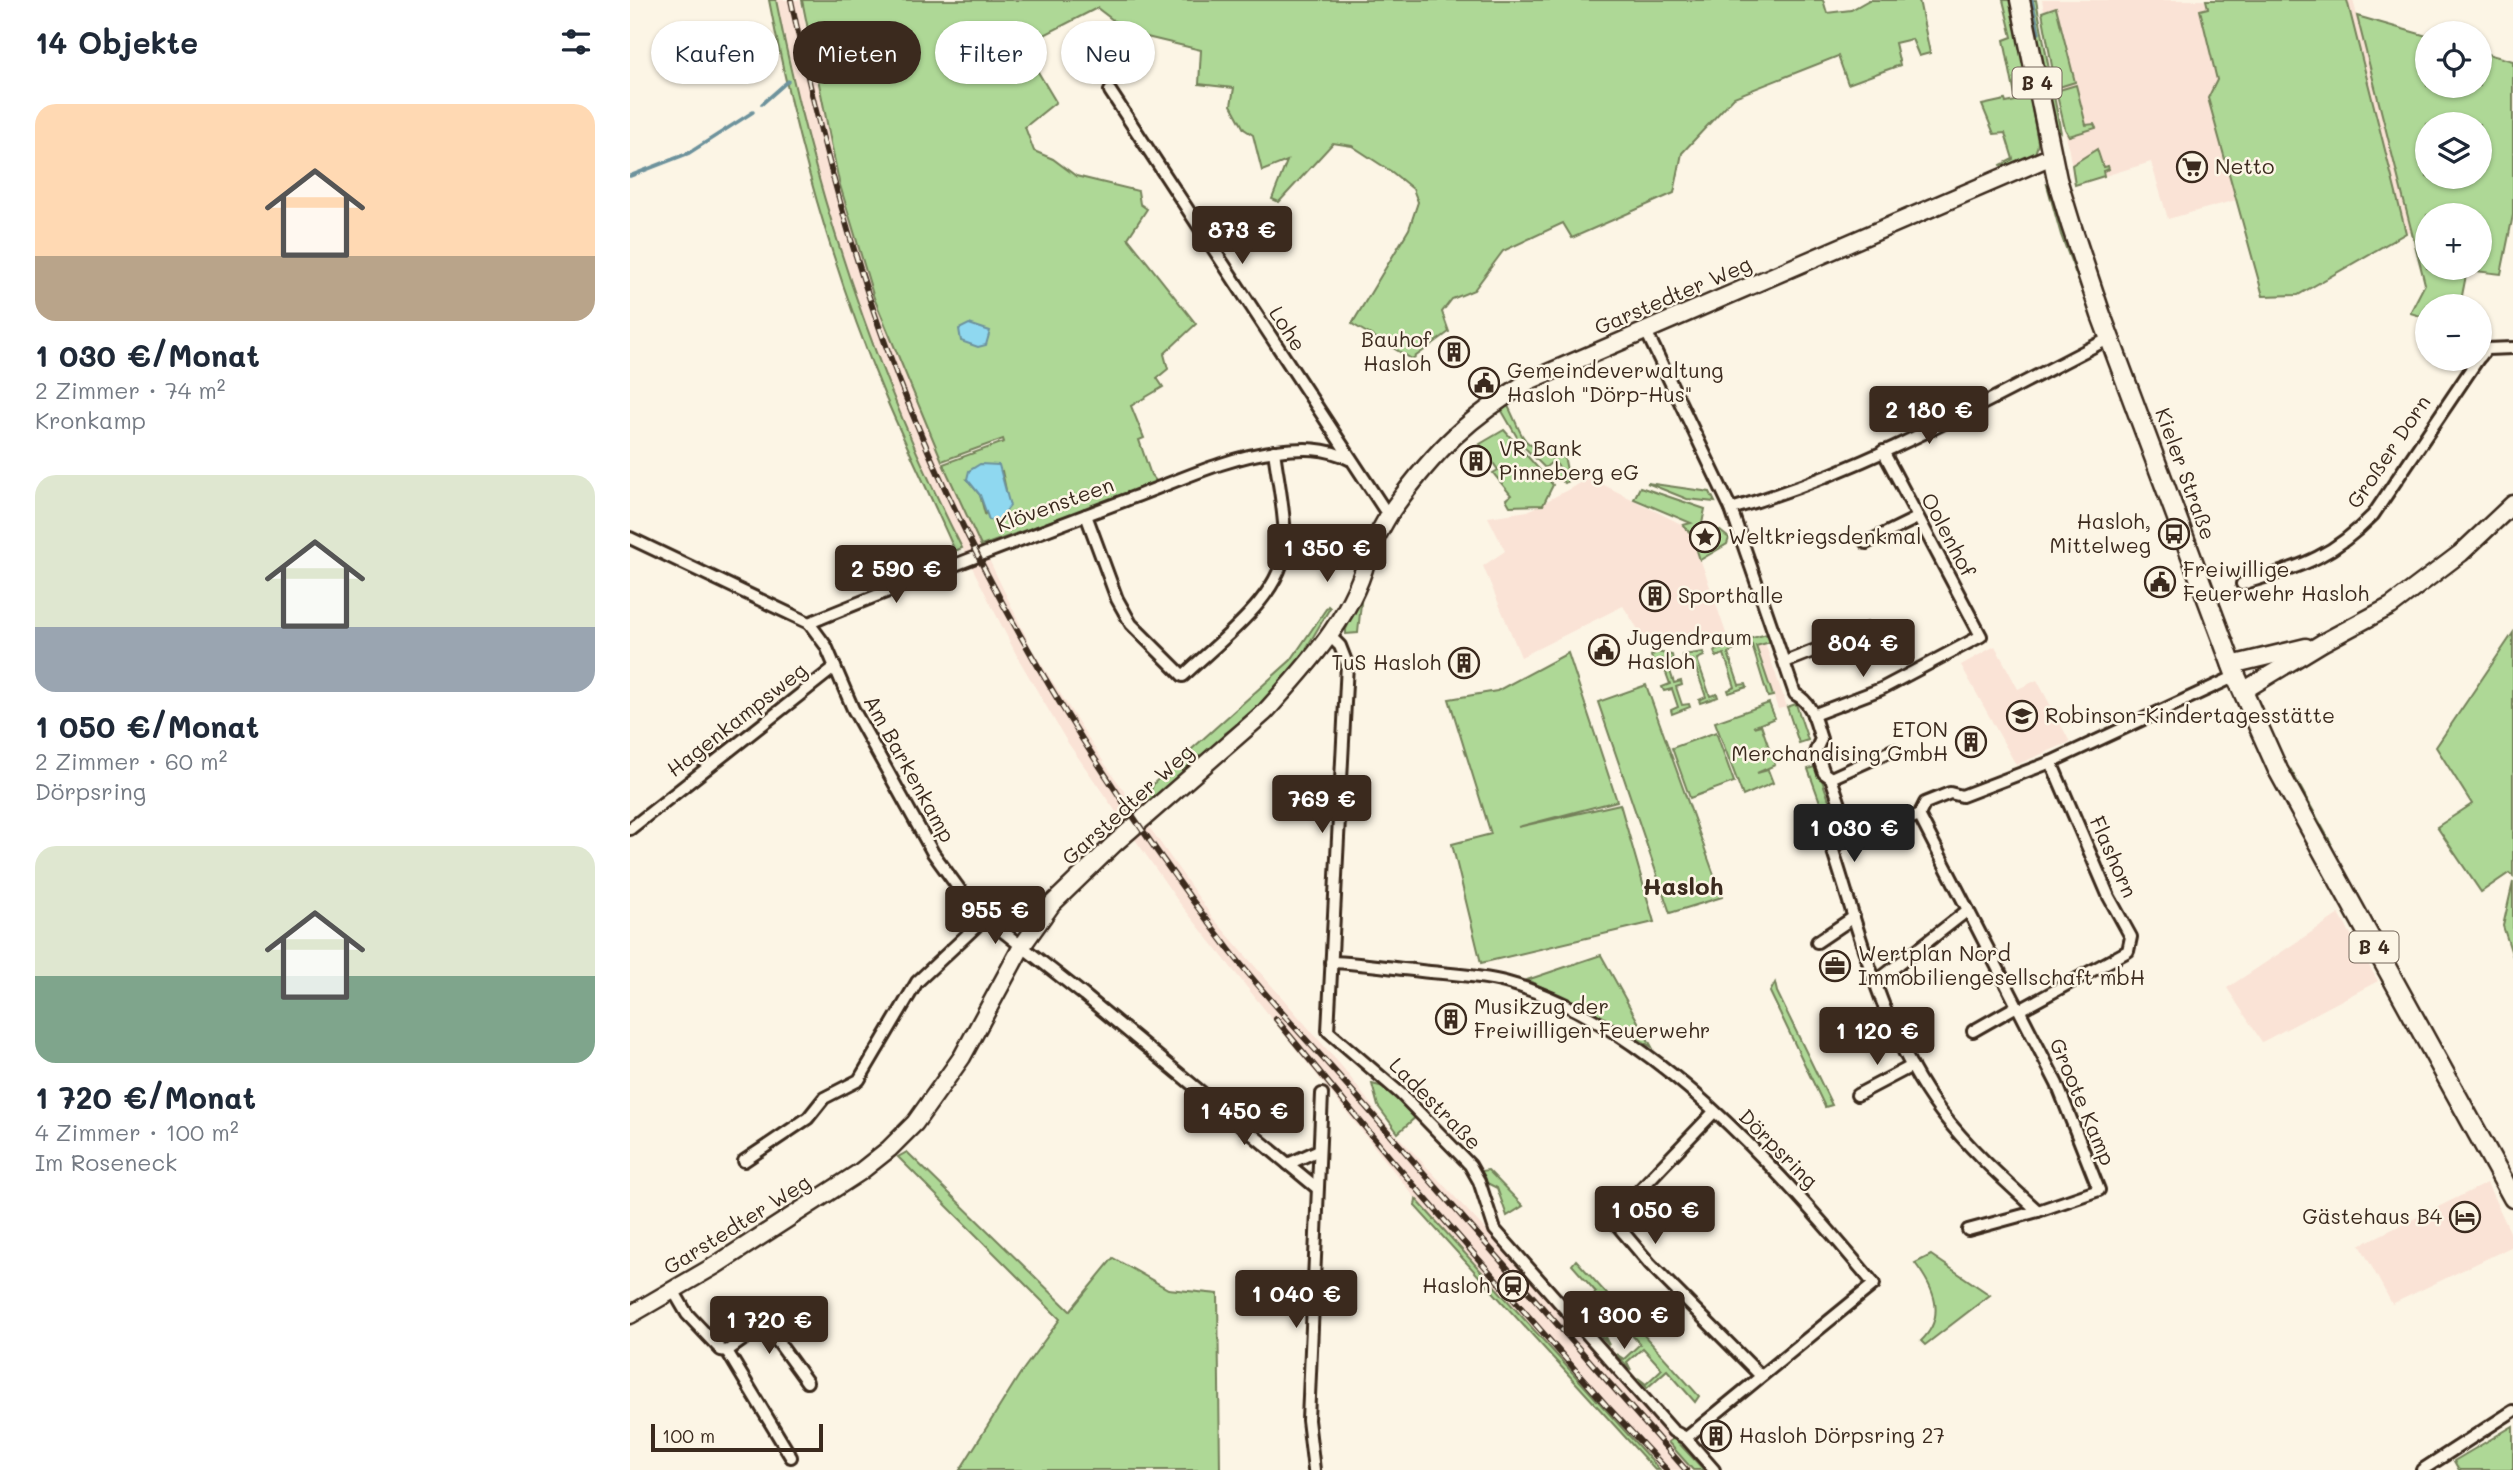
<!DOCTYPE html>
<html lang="de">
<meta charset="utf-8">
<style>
:root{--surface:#fff;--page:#f2f2f3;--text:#1f2937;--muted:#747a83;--accent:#3b2a1e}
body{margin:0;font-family:Mali,sans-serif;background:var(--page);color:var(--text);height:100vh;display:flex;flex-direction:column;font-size:26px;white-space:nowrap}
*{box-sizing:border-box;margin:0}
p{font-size:23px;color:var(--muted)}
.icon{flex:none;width:38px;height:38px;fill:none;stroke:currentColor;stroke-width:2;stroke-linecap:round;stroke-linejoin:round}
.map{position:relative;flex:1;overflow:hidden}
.sheet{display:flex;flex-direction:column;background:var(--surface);width:630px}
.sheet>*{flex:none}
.guide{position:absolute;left:21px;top:21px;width:665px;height:63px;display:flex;gap:14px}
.buttons{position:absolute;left:1785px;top:21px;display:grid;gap:14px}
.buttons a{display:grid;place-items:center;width:77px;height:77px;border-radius:50%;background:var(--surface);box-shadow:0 2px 5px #0004;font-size:35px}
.scale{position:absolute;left:21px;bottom:18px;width:172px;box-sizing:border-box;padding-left:7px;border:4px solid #3b2a1e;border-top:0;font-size:19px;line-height:24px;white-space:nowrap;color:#3b2a1e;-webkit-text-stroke:5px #fcf5e5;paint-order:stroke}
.price{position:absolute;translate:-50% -60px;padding:0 16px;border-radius:7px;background:var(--accent);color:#fff;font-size:23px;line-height:46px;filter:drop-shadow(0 2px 4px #0008)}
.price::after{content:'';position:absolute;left:50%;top:42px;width:21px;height:16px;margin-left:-10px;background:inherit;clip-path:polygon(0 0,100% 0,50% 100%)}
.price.active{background:#222;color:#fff}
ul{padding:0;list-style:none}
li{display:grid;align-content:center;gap:14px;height:371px;padding:0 35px}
li span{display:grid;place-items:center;height:217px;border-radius:21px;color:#555}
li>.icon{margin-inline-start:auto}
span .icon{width:126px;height:126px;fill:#fffc;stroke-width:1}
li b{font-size:30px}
h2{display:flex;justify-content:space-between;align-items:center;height:84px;padding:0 35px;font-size:30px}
.tag{padding:0 24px;border-radius:32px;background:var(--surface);box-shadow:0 2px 5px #0004;font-size:24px;line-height:63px}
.tag.active{background:var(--accent);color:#fff}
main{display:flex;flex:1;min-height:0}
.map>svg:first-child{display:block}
</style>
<main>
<section class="sheet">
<h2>14 Objekte<svg class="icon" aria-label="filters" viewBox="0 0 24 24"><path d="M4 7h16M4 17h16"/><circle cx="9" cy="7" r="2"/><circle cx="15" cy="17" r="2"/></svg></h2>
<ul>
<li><span style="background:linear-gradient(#ffd9b3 70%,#b9a48a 0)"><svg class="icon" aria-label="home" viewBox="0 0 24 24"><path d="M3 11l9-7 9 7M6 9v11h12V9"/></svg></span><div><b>1 030 €/Monat</b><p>2 Zimmer · 74 m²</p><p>Kronkamp</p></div></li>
<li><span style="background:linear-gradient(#dfe7d0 70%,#9aa5b1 0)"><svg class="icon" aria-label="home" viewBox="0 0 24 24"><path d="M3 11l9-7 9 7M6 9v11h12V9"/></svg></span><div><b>1 050 €/Monat</b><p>2 Zimmer · 60 m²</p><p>Dörpsring</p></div></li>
<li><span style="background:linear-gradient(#dfe7d0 60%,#7fa58c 0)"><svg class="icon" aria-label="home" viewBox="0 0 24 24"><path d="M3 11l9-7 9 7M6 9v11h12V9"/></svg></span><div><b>1 720 €/Monat</b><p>4 Zimmer · 100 m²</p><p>Im Roseneck</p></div></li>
</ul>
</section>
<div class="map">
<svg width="1883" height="1470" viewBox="0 0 1883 1470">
<rect width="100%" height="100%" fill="#fcf5e5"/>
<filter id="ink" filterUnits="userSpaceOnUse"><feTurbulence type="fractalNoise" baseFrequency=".0143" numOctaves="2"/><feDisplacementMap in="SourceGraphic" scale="14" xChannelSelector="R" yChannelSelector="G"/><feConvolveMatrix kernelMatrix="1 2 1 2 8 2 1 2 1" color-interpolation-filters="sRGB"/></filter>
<g filter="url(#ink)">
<g fill="#fae3d6">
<polygon points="146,0 170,0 209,182 244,298 313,464 403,651 475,764 583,918 714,1069 751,1118 910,1288 1073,1470 1030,1470 786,1199 548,901 436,740 388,658 309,502 251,371 186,174"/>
<polygon points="1412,0 1723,0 1781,230 1668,295 1606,200 1538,219 1521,162 1445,185"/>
<polygon points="960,478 1053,525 1062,535 1097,636 1046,644 1013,637 993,606 891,657 853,566 875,551 858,517 898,511"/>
<polygon points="1135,643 1157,707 1148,709 1126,646"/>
<polygon points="1365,646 1388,689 1407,680 1440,742 1386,765 1331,665"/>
<polygon points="1709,914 1748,981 1632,1042 1597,988"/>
<polygon points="1857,1183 1883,1238 1883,1246 1762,1304 1730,1245"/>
</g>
<g fill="#aed896" stroke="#74815a" stroke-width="2" fill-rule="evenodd">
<path d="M139,0H146C184,191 244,374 332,548L325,551C302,499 277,448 255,396C202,269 165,135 139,0Z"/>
<path d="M172,0H1193L1197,13L1221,10L1239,0H1289L1300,53L1289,56L1282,39L1265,43L1270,65L1218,84L1208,56L1104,97L1052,153L1044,193L942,238L933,223L873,251L844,290L822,299L812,312L819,332L782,359L722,324L779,229L788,202L783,189L762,172L722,146L703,143L649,202L642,199L657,161L632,171L623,135L614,129L601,105L604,88L569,84L571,50L500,33L467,8L416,34L395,50L426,102L395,127L404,151L423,159L446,176L508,191L510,204L517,209L498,238L566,324L534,354L538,369L527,378L533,387L501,406L514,438L509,440L521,475L528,483L351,546L313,464L374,442L373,439L312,461L244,298L209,182ZM372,471L376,490L355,514L350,495L337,479Z"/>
<path d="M1373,0H1383L1408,142C1408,160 1387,164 1373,170L1371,165L1383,159L1375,133L1364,134L1352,105L1375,100L1376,103L1386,101L1374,40L1382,37Z"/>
<polygon points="1397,0 1406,0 1431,133 1424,122"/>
<polygon points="1576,0 1717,0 1776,233 1668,295 1633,296 1578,98 1587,80 1570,10 1578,8"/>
<polygon points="1426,7 1445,82 1426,88 1412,12"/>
<path d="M1727,16L1797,36V86H1850V52L1883,61V215L1871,274L1837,270L1830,306H1797V318L1780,313L1795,284ZM1797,124H1850V177H1797ZM1850,215V268H1797V215Z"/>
<polygon points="1446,85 1456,125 1464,124 1466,128 1439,136 1435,129 1426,91"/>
<polygon points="1467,149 1473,167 1478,166 1479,169 1473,171 1474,176 1445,185 1442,165"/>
<polygon points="1417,185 1419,186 1469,335 1431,235"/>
<path d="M877,404C894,436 891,455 932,446L939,480L935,483L922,474L929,467L923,461L915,468L891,444L872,411Z"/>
<polygon points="874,430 923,485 913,505 880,506 876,499 881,495 863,473 868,470 850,444"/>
<polygon points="1017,483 1080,492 1085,502 1057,499"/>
<polygon points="1010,487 1075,509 1069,538 1079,541 1080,533 1089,530 1099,538 1097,544 1070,560 1062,535 1053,525 1061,523 1004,499"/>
<polygon points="732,593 728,633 716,634 716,629"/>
<polygon points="698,606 700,608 663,671 631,708 594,734 594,740 518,806 511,794 521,790 524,783 661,660"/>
<polygon points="1141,633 1144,641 1126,646 1143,696 1138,697 1122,645 1113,647 1111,641"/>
<polygon points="1883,633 1883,876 1879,873 1851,892 1807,827 1842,804 1806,747"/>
<polygon points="1102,644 1104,650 1098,653 1109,685 1116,684 1117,687 1099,693 1098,690 1105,687 1094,654 1086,657 1084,651"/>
<polygon points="1027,652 1042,655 1043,660 1037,662 1044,683 1051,681 1052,685 1046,687 1052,705 1059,704 1060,707 1042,714 1041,710 1048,707 1042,689 1034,691 1032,687 1040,684 1031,659 1023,662 1021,656"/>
<polygon points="1073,652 1074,656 1067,659 1080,696 1087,694 1088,697 1070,703 1069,700 1076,697 1063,660 1055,663 1053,655"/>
<polygon points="938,653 987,801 888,827 990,804 1024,922 851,963 822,844 861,834 819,699 867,691"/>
<polygon points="1016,685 1092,897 1040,913 968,702"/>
<polygon points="1139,703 1145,718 1123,727 1131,725 1145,765 1127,773 1138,770 1143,783 1113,796 1085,722"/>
<polygon points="1166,704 1178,740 1169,743 1157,707"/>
<polygon points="1086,732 1104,782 1060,798 1042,748"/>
<polygon points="1187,766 1206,820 1198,824 1178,769"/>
<polygon points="1661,770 1701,843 1697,843 1659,772"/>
<polygon points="1883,882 1883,957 1873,926"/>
<polygon points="971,955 1022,1047 956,1008 897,980"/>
<polygon points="1145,983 1147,992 1202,1105 1195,1107 1140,992"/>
<polygon points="742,1084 754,1087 789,1114 768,1133 748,1106"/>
<polygon points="277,1152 440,1311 483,1258 538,1289 588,1294 590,1470 330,1470 390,1374 430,1319 268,1157"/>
<polygon points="858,1170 893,1206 877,1216 867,1188 853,1181 851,1171"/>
<polygon points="786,1199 1030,1470 1025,1470 785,1206"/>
<path d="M1301,1255L1360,1295L1295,1345L1291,1341C1317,1316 1304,1288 1285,1263Z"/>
<polygon points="946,1260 1069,1396 1065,1402 1037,1370 1017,1388 1008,1378 1016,1384 1032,1369 1013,1348 997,1362 1001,1370 986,1354 994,1359 1010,1344 991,1323 975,1337 979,1345 965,1329 972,1334 988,1320 969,1298 952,1312 957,1321 947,1309 966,1292 942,1265"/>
<polygon points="1883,1426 1883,1470 1829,1470 1824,1461"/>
<polygon points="1044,1438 1074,1470 1063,1470 1038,1442"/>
</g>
<g fill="#8fd8f0" stroke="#6d929c" stroke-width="2">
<polygon points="339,324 360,331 356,345 348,347 331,341 329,329"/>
<polygon points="350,464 369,465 380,506 368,521 359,520 350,495 337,479 339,471"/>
</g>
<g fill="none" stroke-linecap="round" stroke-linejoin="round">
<g stroke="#6d929c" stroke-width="3.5">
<polyline points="1402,0 1409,33"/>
<polyline points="132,104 158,81"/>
<polyline points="0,176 59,153 123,112"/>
</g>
<g stroke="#3b2a1e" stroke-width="16">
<g id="street">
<polyline points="480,91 758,515"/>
<path d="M1016,331L1101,509L1165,694C1183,703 1185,722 1191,739L1186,750L1194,773L1201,778L1216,822L1223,832L1238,834L1289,815L1295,803L1320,793L1332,796L1421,762L1606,676"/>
<polyline points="1850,357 1856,349 1883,348"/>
<path d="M1101,509C1234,471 1357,401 1480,338"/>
<path d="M456,515L487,599L501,624L553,676C588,642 656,594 655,542C655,512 648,481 644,451"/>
<path d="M0,538L179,623C284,580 389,540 496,500C544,483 595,457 647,451C673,448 695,447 719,459"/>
<polyline points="1236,543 1287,518"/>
<path d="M1612,584C1670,566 1699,560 1743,515L1848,359"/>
<polyline points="179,623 196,646 223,709 303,853 343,908 454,995 687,1188"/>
<polyline points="698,634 710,646 717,664 698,1031 771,1094 840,1165 849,1181 865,1230 1043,1431 1056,1438 1084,1470"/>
<polyline points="1155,662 1239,629"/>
<polyline points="1183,715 1251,689 1351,636 1253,451"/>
<polyline points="1201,778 1263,750"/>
<polyline points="1289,815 1338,910"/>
<path d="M1193,821C1227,917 1248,1029 1311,1112C1339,1149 1374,1180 1408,1211L1469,1190L1427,1084L1338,910L1247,981"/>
<polyline points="0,829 205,667"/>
<polyline points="1202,846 1231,835"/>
<polyline points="1187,942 1224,917"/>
<path d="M701,962C731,963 761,968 791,971C818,974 848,975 875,982C1018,1020 1152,1173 1244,1284L1056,1438"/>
<polyline points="1390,1010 1498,951 1501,937 1479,897 1421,762"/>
<polyline points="1343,1031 1387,1006"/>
<polyline points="1227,1095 1282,1066"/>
<polyline points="1084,1112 982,1219 1020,1264 1131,1376"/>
<polyline points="114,1161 178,1118 194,1098 229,1080 287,982 354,919"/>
<polyline points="658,1164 689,1150"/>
<polyline points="1338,1230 1408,1211"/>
<polyline points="43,1290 57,1314 91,1350 97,1351 161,1457"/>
<polyline points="97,1351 135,1324 177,1382"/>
<polyline points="684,1470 678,1420 692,1094"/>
<polyline points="1792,1470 1883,1411"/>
</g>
</g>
<g stroke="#3b2a1e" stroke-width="21">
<g id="secondary">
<path d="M733,557C746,542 753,522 765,506C806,449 839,418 899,381L1422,156"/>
<polyline points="1601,665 1676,647"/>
<polyline points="1613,691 1692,643 1761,606 1831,553 1883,504"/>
<path d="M0,1315L86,1265L230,1172L259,1149L285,1123L332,1057L392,946L422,904L484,844L635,712C677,665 726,614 739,550"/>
</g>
</g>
<g stroke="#3b2a1e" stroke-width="23">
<polyline id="primary" points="1390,0 1427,179 1441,225 1471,315 1606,676 1648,770 1883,1198"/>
</g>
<use href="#street" stroke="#fcf5e5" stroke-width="10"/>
<use href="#secondary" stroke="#fcf5e5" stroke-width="16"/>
<use href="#primary" stroke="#fcf5e5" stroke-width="18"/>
<g stroke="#3b2a1e" stroke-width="6">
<g id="rail">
<path d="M161,0C182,101 207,200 239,297C318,535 447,750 598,948C639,1002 687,1050 731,1101C838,1225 948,1347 1056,1470"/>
<polyline points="646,1019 761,1159 976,1405 1037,1470"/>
</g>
</g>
<use href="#rail" stroke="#fcf5e5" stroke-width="3.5" stroke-dasharray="10" stroke-linecap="butt"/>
</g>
</g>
<defs>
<g id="supermarket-ring" transform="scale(1.575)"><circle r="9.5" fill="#fcf5e5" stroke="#3b2a1e" stroke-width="1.5"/><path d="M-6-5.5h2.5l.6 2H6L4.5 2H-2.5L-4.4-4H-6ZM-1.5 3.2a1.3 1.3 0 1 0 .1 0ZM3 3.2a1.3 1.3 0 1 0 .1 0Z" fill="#3b2a1e"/></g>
<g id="building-ring" transform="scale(1.575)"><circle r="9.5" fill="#fcf5e5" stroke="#3b2a1e" stroke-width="1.5"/><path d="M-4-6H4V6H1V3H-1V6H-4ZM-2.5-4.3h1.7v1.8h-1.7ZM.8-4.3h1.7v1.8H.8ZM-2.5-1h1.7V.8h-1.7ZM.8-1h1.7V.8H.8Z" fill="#3b2a1e"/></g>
<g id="civic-ring" transform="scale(1.575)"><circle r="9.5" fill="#fcf5e5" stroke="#3b2a1e" stroke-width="1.5"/><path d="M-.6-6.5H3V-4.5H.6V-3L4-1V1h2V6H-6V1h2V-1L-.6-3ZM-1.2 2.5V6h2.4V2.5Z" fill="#3b2a1e"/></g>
<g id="bus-ring" transform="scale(1.575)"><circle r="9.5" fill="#fcf5e5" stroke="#3b2a1e" stroke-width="1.5"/><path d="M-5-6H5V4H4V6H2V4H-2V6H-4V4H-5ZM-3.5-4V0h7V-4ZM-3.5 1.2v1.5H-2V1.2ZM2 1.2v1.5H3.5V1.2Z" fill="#3b2a1e"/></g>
<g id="sight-ring" transform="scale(1.575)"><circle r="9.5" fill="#fcf5e5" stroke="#3b2a1e" stroke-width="1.5"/><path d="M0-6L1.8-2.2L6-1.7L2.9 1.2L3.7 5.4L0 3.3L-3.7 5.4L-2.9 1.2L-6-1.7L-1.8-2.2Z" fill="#3b2a1e"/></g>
<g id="school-ring" transform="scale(1.575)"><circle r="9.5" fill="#fcf5e5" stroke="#3b2a1e" stroke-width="1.5"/><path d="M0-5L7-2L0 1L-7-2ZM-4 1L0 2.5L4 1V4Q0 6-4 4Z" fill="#3b2a1e"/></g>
<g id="office-ring" transform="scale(1.575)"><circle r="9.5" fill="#fcf5e5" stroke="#3b2a1e" stroke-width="1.5"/><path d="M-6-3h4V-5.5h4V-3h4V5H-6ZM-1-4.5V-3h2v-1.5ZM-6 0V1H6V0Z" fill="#3b2a1e"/></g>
<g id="hotel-ring" transform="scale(1.575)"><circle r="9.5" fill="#fcf5e5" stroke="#3b2a1e" stroke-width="1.5"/><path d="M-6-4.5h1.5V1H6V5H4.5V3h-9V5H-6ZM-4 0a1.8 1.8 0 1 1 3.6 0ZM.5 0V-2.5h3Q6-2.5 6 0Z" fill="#3b2a1e"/></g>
<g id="station-ring" transform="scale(1.575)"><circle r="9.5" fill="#fcf5e5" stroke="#3b2a1e" stroke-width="1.5"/><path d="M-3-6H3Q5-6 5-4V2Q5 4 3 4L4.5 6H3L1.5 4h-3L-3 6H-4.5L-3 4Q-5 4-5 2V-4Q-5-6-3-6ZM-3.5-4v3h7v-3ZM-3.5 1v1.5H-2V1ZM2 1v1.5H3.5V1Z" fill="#3b2a1e"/></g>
</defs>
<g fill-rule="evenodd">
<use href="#supermarket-ring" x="1562" y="167"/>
<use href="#building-ring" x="824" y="352"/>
<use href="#civic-ring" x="854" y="383"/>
<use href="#building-ring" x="846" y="461"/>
<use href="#bus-ring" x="1544" y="534"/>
<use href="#sight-ring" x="1075" y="537"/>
<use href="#civic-ring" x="1530" y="582"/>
<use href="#building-ring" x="1025" y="596"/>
<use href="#civic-ring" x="974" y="650"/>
<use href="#building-ring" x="834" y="663"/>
<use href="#school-ring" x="1392" y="716"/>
<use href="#building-ring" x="1341" y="742"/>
<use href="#office-ring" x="1205" y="966"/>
<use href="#building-ring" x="821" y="1019"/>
<use href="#hotel-ring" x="1835" y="1217"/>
<use href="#station-ring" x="883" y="1286"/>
<use href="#building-ring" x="1086" y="1436"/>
</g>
<g text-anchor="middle" stroke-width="5" stroke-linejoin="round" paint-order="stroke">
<g fill="#fcf5e5" stroke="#75675a" stroke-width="2">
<rect x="1382.5" y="67.5" width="49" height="31" rx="5"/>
<rect x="1719.5" y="931.5" width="49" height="31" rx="5"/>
</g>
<g font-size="19" font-weight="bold" fill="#3b2a1e">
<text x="1407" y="90">B 4</text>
<text x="1744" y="954">B 4</text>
</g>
<g font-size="21" fill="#3b2a1e" stroke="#fcf5e5" text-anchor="start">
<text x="1585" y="174">Netto</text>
<text x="801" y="347" text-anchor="end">Bauhof<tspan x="801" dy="24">Hasloh</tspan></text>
<text x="877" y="378">Gemeindeverwaltung<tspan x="877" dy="24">Hasloh "Dörp-Hus"</tspan></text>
<text x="869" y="456">VR Bank<tspan x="869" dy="24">Pinneberg eG</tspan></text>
<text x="1521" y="529" text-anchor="end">Hasloh,<tspan x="1521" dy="24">Mittelweg</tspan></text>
<text x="1098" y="544">Weltkriegsdenkmal</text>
<text x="1553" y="577">Freiwillige<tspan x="1553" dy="24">Feuerwehr Hasloh</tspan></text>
<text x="1048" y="603">Sporthalle</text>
<text x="997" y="645">Jugendraum<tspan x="997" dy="24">Hasloh</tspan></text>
<text x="811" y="670" text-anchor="end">TuS Hasloh</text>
<text x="1415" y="723">Robinson-Kindertagesstätte</text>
<text x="1318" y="737" text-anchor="end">ETON<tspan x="1318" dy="24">Merchandising GmbH</tspan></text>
<text x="1228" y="961">Wertplan Nord<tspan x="1228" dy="24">Immobiliengesellschaft mbH</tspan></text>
<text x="844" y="1014">Musikzug der<tspan x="844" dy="24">Freiwilligen Feuerwehr</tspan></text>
<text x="1812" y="1224" text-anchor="end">Gästehaus B4</text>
<text x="860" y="1293" text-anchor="end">Hasloh</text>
<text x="1109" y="1443">Hasloh Dörpsring 27</text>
</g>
<g font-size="21" fill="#3b2a1e" stroke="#fcf5e5">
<text transform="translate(1043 296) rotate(-23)" y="7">Garstedter Weg</text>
<text transform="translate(657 329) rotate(57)" y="7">Lohe</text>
<text transform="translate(1759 452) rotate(-56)" y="7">Großer Dorn</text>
<text transform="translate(1555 474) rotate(70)" y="7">Kieler Straße</text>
<text transform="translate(425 505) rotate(-20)" y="7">Klövensteen</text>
<text transform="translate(1318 535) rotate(62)" y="7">Oolenhof</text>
<text transform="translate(107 720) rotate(-38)" y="7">Hagenkampsweg</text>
<text transform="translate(279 769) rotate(61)" y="7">Am Barkenkamp</text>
<text transform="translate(498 805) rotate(-42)" y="7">Garstedter Weg</text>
<text transform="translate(1483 857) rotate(66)" y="7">Flashorn</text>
<text transform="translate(1452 1102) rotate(67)" y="7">Groote Kamp</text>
<text transform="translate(805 1104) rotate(45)" y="7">Ladestraße</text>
<text transform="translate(1148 1149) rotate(45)" y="7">Dörpsring</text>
<text transform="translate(107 1225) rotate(-32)" y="7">Garstedter Weg</text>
</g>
<g font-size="24" font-weight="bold" fill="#3b2a1e" stroke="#fcf5e5">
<text x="1053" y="895">Hasloh</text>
</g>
</g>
</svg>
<div class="buttons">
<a><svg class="icon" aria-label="locate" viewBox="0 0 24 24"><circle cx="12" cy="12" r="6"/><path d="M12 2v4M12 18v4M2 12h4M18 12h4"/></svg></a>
<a><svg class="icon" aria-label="layers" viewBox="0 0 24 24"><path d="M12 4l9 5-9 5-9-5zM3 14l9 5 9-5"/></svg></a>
<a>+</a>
<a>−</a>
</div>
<div class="scale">100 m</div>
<b class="price" style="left:612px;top:266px">873 €</b>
<b class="price" style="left:1299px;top:446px">2 180 €</b>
<b class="price" style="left:697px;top:584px">1 350 €</b>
<b class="price" style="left:266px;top:605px">2 590 €</b>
<b class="price" style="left:1233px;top:679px">804 €</b>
<b class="price" style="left:692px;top:835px">769 €</b>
<b class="price active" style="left:1224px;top:864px">1 030 €</b>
<b class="price" style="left:365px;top:946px">955 €</b>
<b class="price" style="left:1247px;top:1067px">1 120 €</b>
<b class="price" style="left:614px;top:1147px">1 450 €</b>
<b class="price" style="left:1025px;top:1246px">1 050 €</b>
<b class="price" style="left:666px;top:1330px">1 040 €</b>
<b class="price" style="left:994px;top:1351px">1 300 €</b>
<b class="price" style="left:139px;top:1356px">1 720 €</b>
<div class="guide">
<a class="tag">Kaufen</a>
<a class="tag active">Mieten</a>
<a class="tag">Filter</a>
<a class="tag">Neu</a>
</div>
</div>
</main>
